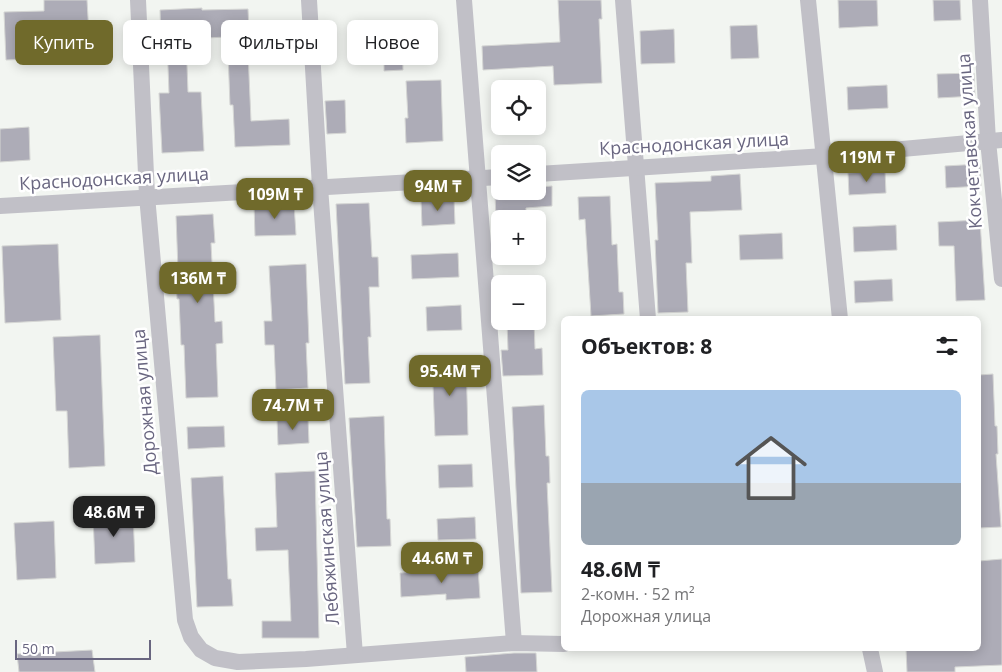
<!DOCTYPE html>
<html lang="ru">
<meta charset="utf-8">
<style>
:root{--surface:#fff;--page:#f6f6f6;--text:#202124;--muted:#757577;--accent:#706a2b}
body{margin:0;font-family:"Open Sans",sans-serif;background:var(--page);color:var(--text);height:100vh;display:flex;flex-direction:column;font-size:19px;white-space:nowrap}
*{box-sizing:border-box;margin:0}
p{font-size:16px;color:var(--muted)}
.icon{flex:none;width:28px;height:28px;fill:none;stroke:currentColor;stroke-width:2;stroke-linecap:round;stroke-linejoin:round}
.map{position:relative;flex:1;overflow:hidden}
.sheet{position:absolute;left:561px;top:316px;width:420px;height:335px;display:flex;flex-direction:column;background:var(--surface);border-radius:8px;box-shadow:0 2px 12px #0003}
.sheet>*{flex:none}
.guide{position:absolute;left:15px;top:20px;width:471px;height:45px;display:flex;gap:10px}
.buttons{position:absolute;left:491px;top:80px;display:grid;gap:10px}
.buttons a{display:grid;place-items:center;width:55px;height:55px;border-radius:8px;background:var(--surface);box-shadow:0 2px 12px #0003;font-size:25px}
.scale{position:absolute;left:15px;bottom:12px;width:136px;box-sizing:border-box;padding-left:5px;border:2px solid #696680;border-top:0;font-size:14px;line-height:18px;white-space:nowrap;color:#696680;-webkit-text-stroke:4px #fff;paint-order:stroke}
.price{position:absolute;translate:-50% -42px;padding:0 11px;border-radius:10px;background:var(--accent);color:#fff;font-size:16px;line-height:32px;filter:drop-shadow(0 1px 2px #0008)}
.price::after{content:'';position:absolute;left:50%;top:30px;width:15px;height:11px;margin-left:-8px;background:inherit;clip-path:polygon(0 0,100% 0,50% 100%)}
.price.current{background:#222;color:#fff}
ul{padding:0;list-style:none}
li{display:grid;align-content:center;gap:10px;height:265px;padding:0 20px}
li span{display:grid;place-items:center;height:155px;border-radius:8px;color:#555}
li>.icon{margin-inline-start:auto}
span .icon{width:90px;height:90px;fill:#fffc;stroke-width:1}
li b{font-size:21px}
h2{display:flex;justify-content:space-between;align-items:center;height:60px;padding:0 20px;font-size:21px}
.pill{padding:0 18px;border-radius:8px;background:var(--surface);box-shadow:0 2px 12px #0003;font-size:18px;line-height:45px}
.pill.current{background:var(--accent);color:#fff}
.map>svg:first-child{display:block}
</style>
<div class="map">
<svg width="1002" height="672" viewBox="0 0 1002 672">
<rect width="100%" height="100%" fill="#f2f5f1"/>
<g fill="#adacb7" stroke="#d5d6d4">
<polygon points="44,0 87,0 89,35 53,37 54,58 6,60 4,12 44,11"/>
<polygon points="558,0 601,0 602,19 599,19 602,83 554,85 553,66 483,70 482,46 560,42"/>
<polygon points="838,0 877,0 878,26 839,28"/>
<polygon points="933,0 960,0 961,20 934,21"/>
<polygon points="202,8 202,10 248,9 250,52 248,52 251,121 289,119 290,145 235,147 233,105 230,105 228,53 227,53 226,37 186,39 188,92 201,92 204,151 162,153 159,93 169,93 167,40 161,40 160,10"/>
<polygon points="373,25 373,29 402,28 403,70 384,71 384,59 358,60 357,26"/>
<polygon points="757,25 759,58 731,59 730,26"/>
<polygon points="674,29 675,63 641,64 640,31"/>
<polygon points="974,73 975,96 938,98 937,74"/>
<polygon points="441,80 443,141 406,143 405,118 408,118 406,81"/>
<polygon points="887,85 888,108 848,110 847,87"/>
<polygon points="345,100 346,133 327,134 325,101"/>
<polygon points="29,127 30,160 0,162 0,129"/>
<polygon points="980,164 981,186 946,188 945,166"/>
<polygon points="885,171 886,193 849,195 848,173"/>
<polygon points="740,174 742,210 690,212 692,263 686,263 688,312 658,313 655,240 658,240 655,183 711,181 711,176"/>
<polygon points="552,186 552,206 526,208 526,219 496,219 495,195 533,193 533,191 538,191 538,187"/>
<polygon points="610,196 612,245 617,244 619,292 623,292 624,314 591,316 585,219 579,220 578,197"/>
<polygon points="454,199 455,224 422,226 421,200"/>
<polygon points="294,203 296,235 255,236 254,205"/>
<polygon points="369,203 372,257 378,257 379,287 369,287 371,337 368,337 370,383 345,384 336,204"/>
<polygon points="213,214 215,243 211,243 215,322 222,321 223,343 216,344 218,397 186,398 184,345 181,345 179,299 177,299 176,270 178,270 176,216"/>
<polygon points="980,220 985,300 956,301 954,246 939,246 938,222"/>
<polygon points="896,225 897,250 854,252 853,227"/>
<polygon points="782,233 783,259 740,260 739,235"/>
<polygon points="58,244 61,320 5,323 2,246"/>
<polygon points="458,253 459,277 412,279 411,255"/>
<polygon points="306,264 309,343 306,343 308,388 276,390 274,345 265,345 264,321 272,321 269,266"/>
<polygon points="892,279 893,301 855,303 854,281"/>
<polygon points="461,305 462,330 427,331 426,307"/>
<polygon points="507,321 534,321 535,349 542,348 543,375 503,376 501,350 508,350"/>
<polygon points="100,335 105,466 69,468 67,411 56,411 53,337"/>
<polygon points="466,359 468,435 435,436 432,360"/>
<polygon points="993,374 995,426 997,426 998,454 996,454 1001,527 979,528 979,375"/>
<polygon points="544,405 546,456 549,456 550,483 547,483 552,592 521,593 512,407"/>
<polygon points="384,416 387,519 390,519 391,546 357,547 349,418"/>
<polygon points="308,418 309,443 278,445 277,419"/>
<polygon points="224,426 225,447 188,449 187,427"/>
<polygon points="472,464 473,487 439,488 438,465"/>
<polygon points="315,471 319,638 262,638 262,621 291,621 288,550 256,551 255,528 277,527 275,473"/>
<polygon points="223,476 228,579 231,579 233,606 197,607 191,478"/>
<polygon points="133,513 135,562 95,564 93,515"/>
<polygon points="475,517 476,539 438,540 437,519"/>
<polygon points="54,521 56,578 17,580 14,523"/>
<polygon points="1002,559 1002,665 955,667 955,672 907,672 906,649 979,649 979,561"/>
<polygon points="478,567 480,598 446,600 446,594 401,597 400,573 445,571 445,569"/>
<polygon points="92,650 95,672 19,672 17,654"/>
<polygon points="514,653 536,653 537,672 466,672 465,657"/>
</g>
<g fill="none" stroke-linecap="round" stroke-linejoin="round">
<g stroke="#c1c0c7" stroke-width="16">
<polyline points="138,0 147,196 185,620 191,637 201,650 215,658 238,662 306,659 514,643 564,644"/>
<polyline points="309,0 320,187 355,655"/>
<polyline points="464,0 514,643"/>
<polyline points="623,0 648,319"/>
<polyline points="808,0 840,319"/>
<polyline points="980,0 988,141 1002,279"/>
<polyline points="538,174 825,156 1002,140"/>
<polyline points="0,206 500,177"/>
<polyline points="870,649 875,672"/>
</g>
</g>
<g text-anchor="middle" stroke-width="5" stroke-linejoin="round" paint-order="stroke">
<g font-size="18" fill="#696680" stroke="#fff">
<text transform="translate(970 141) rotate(-94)" y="6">Кокчетавская улица</text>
<text transform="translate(694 144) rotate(-3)" y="6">Краснодонская улица</text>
<text transform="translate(114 179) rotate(-3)" y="6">Краснодонская улица</text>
<text transform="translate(145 402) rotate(-95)" y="6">Дорожная улица</text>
<text transform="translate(327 538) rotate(-94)" y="6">Лебяжинская улица</text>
</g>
</g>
</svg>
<div class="buttons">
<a><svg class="icon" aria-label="locate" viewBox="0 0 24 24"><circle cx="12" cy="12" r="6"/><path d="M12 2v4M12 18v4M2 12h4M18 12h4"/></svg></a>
<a><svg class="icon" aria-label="layers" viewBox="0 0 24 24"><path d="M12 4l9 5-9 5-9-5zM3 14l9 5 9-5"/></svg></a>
<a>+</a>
<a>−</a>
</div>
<div class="scale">50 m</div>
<b class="price" style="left:867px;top:183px">119M ₸</b>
<b class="price" style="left:438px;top:212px">94M ₸</b>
<b class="price" style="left:275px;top:220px">109M ₸</b>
<b class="price" style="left:198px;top:304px">136M ₸</b>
<b class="price" style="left:450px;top:397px">95.4M ₸</b>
<b class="price" style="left:293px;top:431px">74.7M ₸</b>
<b class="price current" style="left:114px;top:538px">48.6M ₸</b>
<b class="price" style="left:442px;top:584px">44.6M ₸</b>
<div class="guide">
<a class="pill current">Купить</a>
<a class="pill">Снять</a>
<a class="pill">Фильтры</a>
<a class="pill">Новое</a>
</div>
<section class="sheet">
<h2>Объектов: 8<svg class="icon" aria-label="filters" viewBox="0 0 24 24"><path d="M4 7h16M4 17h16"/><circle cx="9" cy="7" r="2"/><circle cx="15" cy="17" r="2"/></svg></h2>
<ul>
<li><span style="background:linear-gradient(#a9c7e8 60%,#9aa5b1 0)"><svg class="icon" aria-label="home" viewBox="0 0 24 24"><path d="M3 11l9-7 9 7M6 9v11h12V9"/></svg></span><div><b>48.6M ₸</b><p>2-комн. · 52 m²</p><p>Дорожная улица</p></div></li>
</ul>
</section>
</div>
